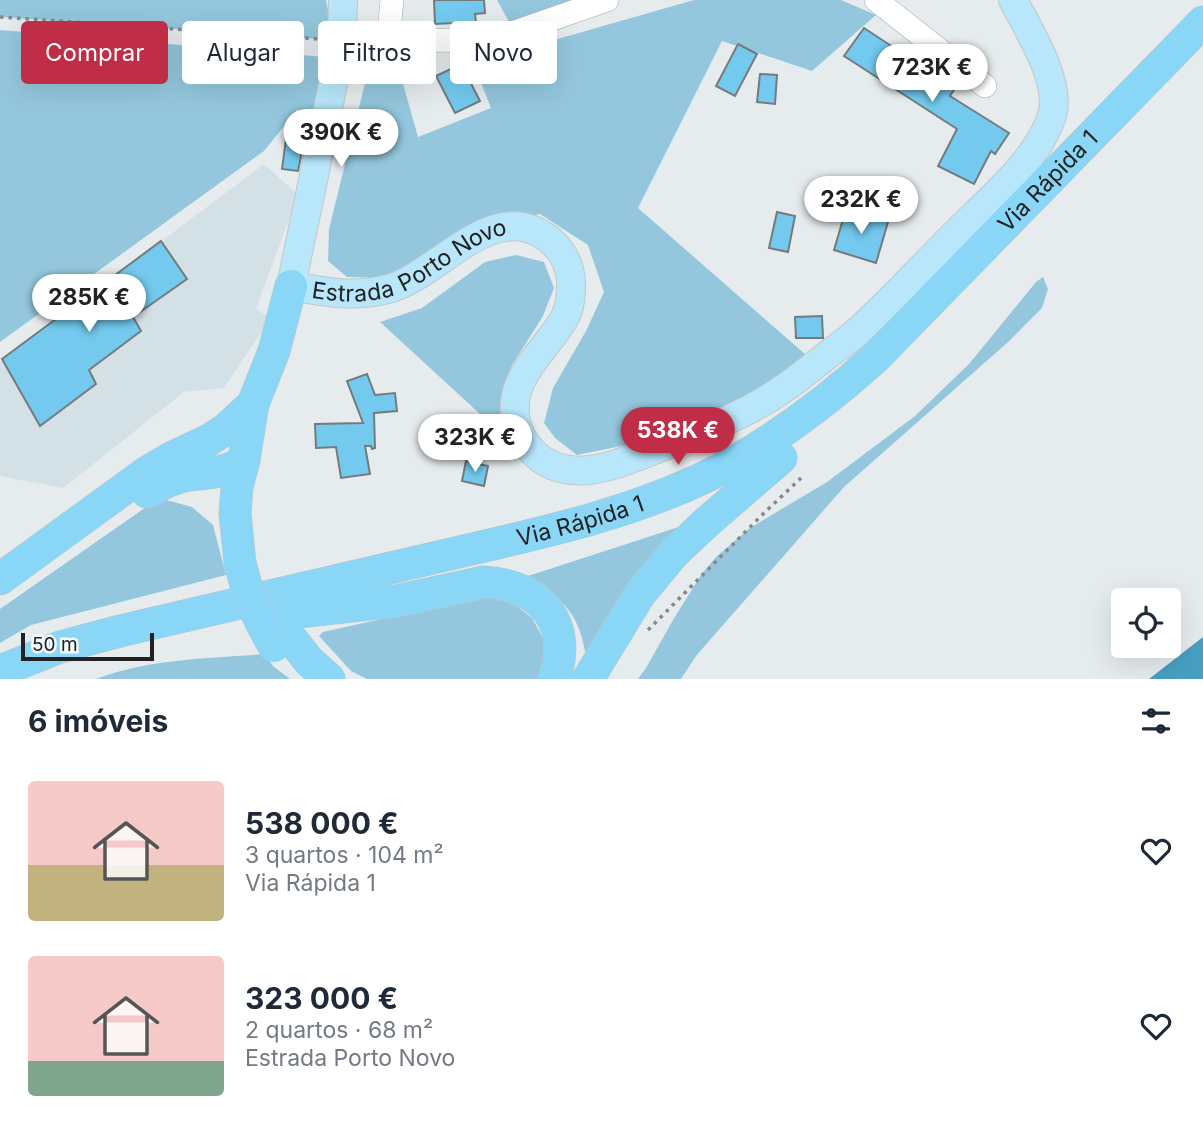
<!DOCTYPE html>
<html lang="pt">
<meta charset="utf-8">
<style>
:root{--surface:#fff;--page:#f2f2f3;--text:#1f2937;--muted:#747a83;--accent:#bf2e46}
body{margin:0;font-family:Inter,sans-serif;background:var(--page);color:var(--text);height:100vh;display:flex;flex-direction:column;font-size:26px;white-space:nowrap}
*{box-sizing:border-box;margin:0}
p{font-size:23px;color:var(--muted)}
.icon{flex:none;width:38px;height:38px;fill:none;stroke:currentColor;stroke-width:2;stroke-linecap:round;stroke-linejoin:round}
.map{position:relative;height:679px;overflow:hidden}
.panel{display:flex;flex-direction:column;background:var(--surface);flex:1}
.panel>*{flex:none}
.hud{position:absolute;left:21px;top:21px;width:700px;height:63px;display:flex;gap:14px}
.fabs{position:absolute;left:1111px;top:588px;display:grid;gap:14px}
.fabs a{display:grid;place-items:center;width:70px;height:70px;border-radius:7px;background:var(--surface);box-shadow:0 7px 28px #0002;font-size:35px}
.scale{position:absolute;left:21px;bottom:18px;width:133px;box-sizing:border-box;padding-left:7px;border:4px solid #202223;border-top:0;font-size:19px;line-height:24px;white-space:nowrap;color:#202223;-webkit-text-stroke:5px #f3f9fc;paint-order:stroke}
.price{position:absolute;translate:-50% -60px;padding:0 16px;border-radius:24px;background:#fff;color:#222;font-size:23px;line-height:46px;filter:drop-shadow(0 2px 4px #0008)}
.price::after{content:'';position:absolute;left:50%;top:42px;width:21px;height:16px;margin-left:-10px;background:inherit;clip-path:polygon(0 0,100% 0,50% 100%)}
.price.active{background:var(--accent);color:#fff}
ul{padding:0;list-style:none}
li{display:flex;align-items:center;gap:21px;height:175px;padding:0 28px}
li span{display:grid;place-items:center;flex:none;width:196px;height:140px;border-radius:7px;color:#555}
li>.icon{margin-inline-start:auto}
span .icon{width:84px;height:84px;fill:#fffc;stroke-width:1}
li b{font-size:30px}
h2{display:flex;justify-content:space-between;align-items:center;height:84px;padding:0 28px;font-size:30px}
.tag{padding:0 24px;border-radius:7px;background:var(--surface);box-shadow:0 7px 28px #0002;font-size:24px;line-height:63px}
.tag.active{background:var(--accent);color:#fff}
.map>svg:first-child{display:block}
</style>
<div class="map">
<svg width="1203" height="679" viewBox="0 0 1203 679">
<rect width="100%" height="100%" fill="#e6ecee"/>
<polygon fill="#d3e1e7" points="264,164 298,195 256,309 271,318 224,388 184,392 63,488 0,476 0,362"/>
<g fill="#94c7dd">
<polygon points="0,0 326,0 334,40 0,17"/>
<polygon points="497,0 590,0 509,22"/>
<polygon points="694,0 841,0 876,15 812,71 722,41 638,208 813,361 774,387 651,440 577,455 555,438 544,423 553,388 586,331 604,292 588,245 540,214 478,225 418,267 380,278 347,277 328,261 329,229 372,55 396,59 418,137 491,108 470,55 519,50"/>
<polygon points="0,30 325,57 314,113 297,110 264,151 0,342"/>
<polygon points="516,255 544,262 554,288 543,316 511,367 505,437 380,322 422,308 485,262"/>
<polygon points="1043,277 1048,289 1042,308 1007,343 844,487 696,656 681,679 638,679 646,668 673,620 701,575 716,557 750,528 827,482 915,416 969,364 1036,282"/>
<polygon points="159,498 192,507 213,525 226,575 31,625 0,643 0,609"/>
<path d="M694,522L588,669C583,638 580,617 555,596C546,588 532,583 522,578Z"/>
<polygon points="480,597 508,599 532,618 548,647 546,679 367,679 351,671 319,636 323,632"/>
<path d="M265,654L273,666L290,679H96C147,659 210,658 265,654Z"/>
</g>
<polygon fill="#489fc2" points="1203,637 1203,679 1149,679"/>
<g fill="#73caee" stroke="#757b7d" stroke-width="2">
<polygon points="434,0 484,0 485,13 475,14 476,22 435,24"/>
<polygon points="864,28 955,88 950,96 1009,133 995,154 991,151 974,184 938,166 957,129 844,56"/>
<polygon points="738,44 757,54 735,96 716,86"/>
<polygon points="461,64 480,101 455,113 436,76"/>
<polygon points="760,74 777,75 775,104 757,102"/>
<polygon points="295,124 307,126 298,171 282,169 286,139 293,140"/>
<polygon points="846,209 888,222 876,263 834,250"/>
<polygon points="777,212 795,216 788,252 769,248"/>
<polygon points="161,241 187,279 133,317 141,331 89,370 96,384 40,426 2,359"/>
<polygon points="822,316 823,338 796,338 795,317"/>
<polygon points="367,374 375,395 395,393 397,411 374,413 375,448 372,449 371,446 365,446 370,474 341,478 336,447 316,448 315,424 363,423 347,381"/>
<polygon points="466,461 488,466 484,486 462,481"/>
</g>
<g fill="none" stroke-linecap="round" stroke-linejoin="round">
<g stroke="#a7adb0" stroke-width="24">
<g id="minor">
<polyline points="876,0 985,86"/>
<polyline points="342,41 492,40 607,0"/>
<polyline points="388,42 392,0"/>
</g>
</g>
<g stroke="#c5c6c6" stroke-width="30">
<g id="major">
<path id="s1" d="M343,0L342,41L291,286C325,292 353,298 388,289C438,276 491,198 546,237C560,247 570,263 571,281C571,294 571,307 564,319C544,353 507,378 516,422C518,430 521,438 527,445C538,460 552,468 571,470C598,474 634,458 659,448C701,432 746,415 783,389C797,380 811,368 825,357C835,349 846,342 856,333C891,301 924,265 958,231C989,200 1039,159 1052,115C1062,82 1028,29 1013,0"/>
</g>
</g>
<g stroke="#c5c6c6" stroke-width="33">
<g id="highway">
<path d="M147,492C159,485 170,479 184,476C205,472 227,475 244,460"/>
<polyline points="240,563 235,513 237,487 244,460 253,404 274,351 291,286"/>
<polyline points="0,579 147,472 171,458 209,440 226,429 253,404"/>
<path d="M290,613L396,601L484,582C541,585 574,624 554,679"/>
<polyline points="293,641 309,661 329,679"/>
<path id="s2" d="M0,671L60,647L120,631C223,606 326,582 429,559C522,537 616,519 703,478C767,447 824,404 876,357L1203,22"/>
<polyline points="588,679 640,594 674,553 707,522 781,458"/>
</g>
</g>
<g stroke="#84888a" stroke-width="3.5" stroke-dasharray="3.5 5" stroke-linecap="butt">
<polyline points="0,17 319,39"/>
<polyline points="648,630 764,513 801,478"/>
</g>
<use href="#minor" stroke="#fff" stroke-width="23"/>
<use href="#major" stroke="#b8e6fa" stroke-width="28"/>
<use href="#highway" stroke="#89d6f7" stroke-width="32"/>
<g stroke="#c5c6c6" stroke-width="33" stroke-linecap="butt">
<path id="highway-bridge" d="M240,563C247,593 258,620 274,646"/>
</g>
<use href="#highway-bridge" stroke="#89d6f7" stroke-width="32"/>
</g>
<g text-anchor="middle" stroke-width="6" stroke-linejoin="round" paint-order="stroke">
<g font-size="23" fill="#202223" stroke="#f3f9fc">
<text dy="8" stroke="none"><textPath href="#s2" startOffset="1188">Via Rápida 1</textPath></text>
<text dy="8" stroke="none"><textPath href="#s1" startOffset="418">Estrada Porto Novo</textPath></text>
<text dy="8" stroke="none"><textPath href="#s2" startOffset="600">Via Rápida 1</textPath></text>
</g>
</g>
</svg>
<div class="fabs">
<a><svg class="icon" aria-label="locate" viewBox="0 0 24 24"><circle cx="12" cy="12" r="6"/><path d="M12 2v4M12 18v4M2 12h4M18 12h4"/></svg></a>
</div>
<div class="scale">50 m</div>
<b class="price" style="left:932px;top:104px">723K €</b>
<b class="price" style="left:341px;top:169px">390K €</b>
<b class="price" style="left:861px;top:236px">232K €</b>
<b class="price" style="left:89px;top:334px">285K €</b>
<b class="price active" style="left:678px;top:467px">538K €</b>
<b class="price" style="left:475px;top:474px">323K €</b>
<div class="hud">
<a class="tag active">Comprar</a>
<a class="tag">Alugar</a>
<a class="tag">Filtros</a>
<a class="tag">Novo</a>
</div>
</div>
<section class="panel">
<h2>6 imóveis<svg class="icon" aria-label="filters" viewBox="0 0 24 24"><path d="M4 7h16M4 17h16"/><circle cx="9" cy="7" r="2"/><circle cx="15" cy="17" r="2"/></svg></h2>
<ul>
<li><span style="background:linear-gradient(#f6c9c9 60%,#c2b280 0)"><svg class="icon" aria-label="home" viewBox="0 0 24 24"><path d="M3 11l9-7 9 7M6 9v11h12V9"/></svg></span><div><b>538 000 €</b><p>3 quartos · 104 m²</p><p>Via Rápida 1</p></div><svg class="icon" aria-label="heart" viewBox="0 0 24 24"><path d="M12 20l-8-8c-3-5 5-10 8-4 3-6 11-1 8 4z"/></svg></li>
<li><span style="background:linear-gradient(#f6c9c9 75%,#7fa58c 0)"><svg class="icon" aria-label="home" viewBox="0 0 24 24"><path d="M3 11l9-7 9 7M6 9v11h12V9"/></svg></span><div><b>323 000 €</b><p>2 quartos · 68 m²</p><p>Estrada Porto Novo</p></div><svg class="icon" aria-label="heart" viewBox="0 0 24 24"><path d="M12 20l-8-8c-3-5 5-10 8-4 3-6 11-1 8 4z"/></svg></li>
</ul>
</section>
